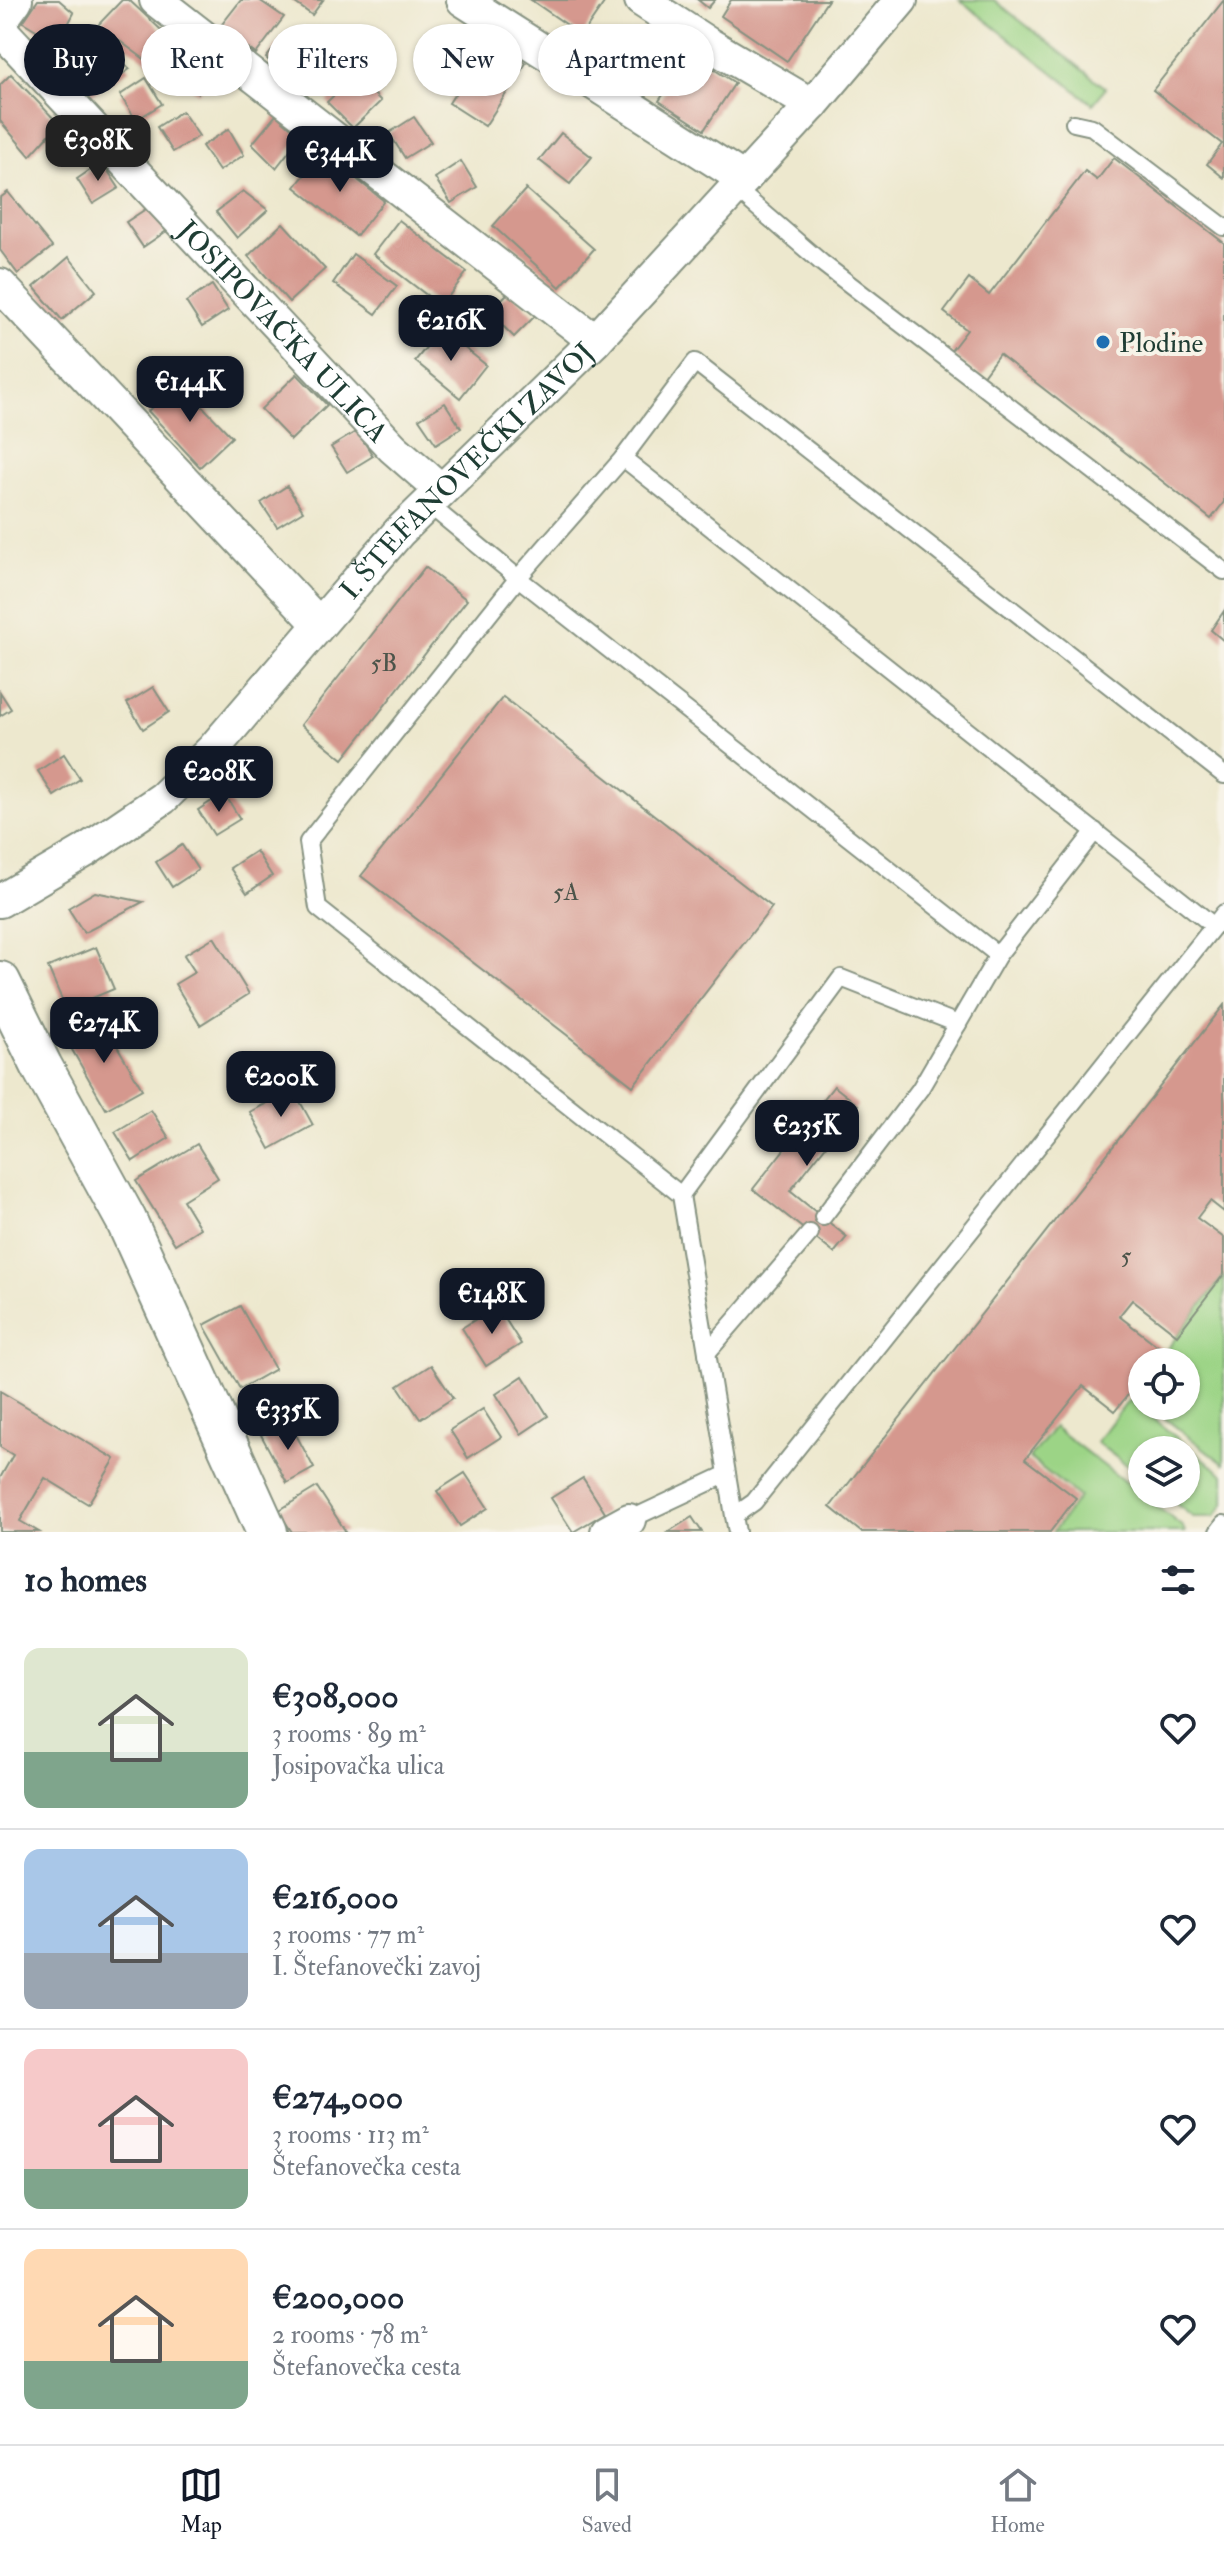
<!DOCTYPE html>
<meta charset="utf-8">
<style>
:root{--surface:#fff;--page:#f6f6f7;--text:#1f2937;--muted:#747a83;--line:#e0e1e3;--accent:#111827}
body{margin:0;font-family:"IM FELL Double Pica",serif;background:var(--page);color:var(--text);height:100vh;display:flex;flex-direction:column;font-size:30px;white-space:nowrap}
*{box-sizing:border-box;margin:0}
p{font-size:26px;color:var(--muted)}
.icon{flex:none;width:44px;height:44px;fill:none;stroke:currentColor;stroke-width:2;stroke-linecap:round;stroke-linejoin:round}
.map{position:relative;height:1532px;overflow:hidden}
.details{display:flex;flex-direction:column;background:var(--surface);flex:1}
.details>*{flex:none}
.banner{position:absolute;left:24px;top:24px;width:800px;height:72px;display:flex;gap:16px}
.fabs{position:absolute;left:1128px;top:1348px;display:grid;gap:16px}
.fabs a{display:grid;place-items:center;width:72px;height:72px;border-radius:50%;background:var(--surface);box-shadow:0 2px 6px #0004;font-size:40px}
.price{position:absolute;translate:-50% -68px;padding:0 18px;border-radius:16px;background:var(--accent);color:#fff;font-size:26px;line-height:52px;filter:drop-shadow(0 2px 4px #0008)}
.price::after{content:'';position:absolute;left:50%;top:48px;width:24px;height:18px;margin-left:-12px;background:inherit;clip-path:polygon(0 0,100% 0,50% 100%)}
.price.current{background:#222;color:#fff}
ul{padding:0;list-style:none}
li{display:flex;align-items:center;gap:24px;height:200px;padding:0 24px}
li+li{border-top:2px solid var(--line)}
li span{display:grid;place-items:center;flex:none;width:224px;height:160px;border-radius:16px;color:#555}
li>.icon{margin-inline-start:auto}
span .icon{width:96px;height:96px;fill:#fffc;stroke-width:1}
li b{font-size:34px}
h2{display:flex;justify-content:space-between;align-items:center;height:96px;padding:0 24px;font-size:34px}
.chip{padding:0 28px;border-radius:36px;background:var(--surface);box-shadow:0 2px 6px #0004;font-size:28px;line-height:72px}
.chip.current{background:var(--accent);color:#fff}
.menu{display:flex;justify-content:space-around;align-items:center;height:112px;border-top:2px solid var(--line);background:var(--surface);font-size:22px;color:var(--muted)}
.menu a{display:grid;justify-items:center;gap:4px}
.menu .current{color:var(--accent)}
.map>svg:first-child{display:block}
</style>
<div class="map">
<svg width="1224" height="1532" viewBox="0 0 1224 1532">
<rect width="100%" height="100%" fill="#f7f3e8"/>
<filter id="ink" filterUnits="userSpaceOnUse"><feTurbulence type="fractalNoise" baseFrequency=".0125" numOctaves="2"/><feDisplacementMap in="SourceGraphic" scale="16" xChannelSelector="R" yChannelSelector="G"/><feConvolveMatrix kernelMatrix="1 2 1 2 8 2 1 2 1" color-interpolation-filters="sRGB"/></filter>
<filter id="wash" filterUnits="userSpaceOnUse"><feTurbulence type="fractalNoise" baseFrequency=".006" numOctaves="4" result="noise"/><feDisplacementMap in="SourceGraphic" scale="32" xChannelSelector="R" yChannelSelector="G"/><feGaussianBlur stdDeviation="1.8" result="paint"/><feColorMatrix in="noise" values="0 0 0 0 0 0 0 0 0 0 0 0 0 0 0 0 0 1.4 0 .05"/><feComposite in="paint" operator="in"/></filter>
<g filter="url(#wash)">
<rect width="100%" height="100%" fill="#ede8ce"/>
<g fill="#9cd486" stroke="#5e885d" stroke-width="2">
<polygon points="960,0 994,0 1106,88 1093,104"/>
<polygon points="1224,1276 1224,1464 1149,1406 1186,1406 1186,1362 1157,1362"/>
<polygon points="1129,1400 1224,1475 1224,1504 1214,1517 1193,1517 1163,1494 1186,1494 1186,1450 1142,1450 1142,1477 1096,1442"/>
<polygon points="1054,1427 1183,1527 1185,1532 1053,1532 1079,1497 1029,1458"/>
</g>
<g id="blocks">
<g fill="#d5988e">
<polygon points="38,0 59,0 74,13 58,43 23,22"/>
<polygon points="122,0 129,0 173,41 151,64 98,25"/>
<polygon points="241,0 259,0 284,17 256,54 219,28"/>
<polygon points="291,0 323,0 312,15"/>
<polygon points="531,0 606,0 582,35"/>
<polygon points="698,0 715,0 708,8"/>
<polygon points="731,0 828,0 787,61 721,16"/>
<polygon points="1224,0 1224,178 1207,164 1222,144 1153,90"/>
<polygon points="284,36 310,56 292,79 266,58"/>
<polygon points="490,40 526,63 485,126 449,103"/>
<polygon points="101,43 130,69 90,96 68,73"/>
<polygon points="193,51 216,69 198,93 174,75"/>
<polygon points="690,54 735,83 704,130 659,101"/>
<polygon points="11,74 59,124 30,156 0,121 0,85"/>
<polygon points="355,75 381,101 353,128 327,102"/>
<polygon points="146,78 162,104 136,120 120,95"/>
<polygon points="182,111 199,136 173,152 157,127"/>
<polygon points="276,115 301,136 276,168 252,144"/>
<polygon points="414,117 431,142 405,158 389,133"/>
<polygon points="229,129 244,155 219,171 202,146"/>
<polygon points="561,133 592,157 570,184 539,160"/>
<polygon points="323,152 384,201 356,236 295,187"/>
<polygon points="1114,158 1224,243 1224,502 1211,519 999,354 982,377 950,352 967,330 944,312 969,279 989,295 1085,171 1097,180"/>
<polygon points="461,161 477,187 451,203 435,178"/>
<polygon points="102,162 119,188 93,204 77,179"/>
<polygon points="526,189 594,249 560,287 493,226"/>
<polygon points="243,191 268,210 237,238 216,212"/>
<polygon points="8,192 52,247 18,274 0,250 0,198"/>
<polygon points="152,205 168,230 143,247 126,222"/>
<polygon points="399,220 467,272 441,306 373,254"/>
<polygon points="283,223 325,269 289,302 248,256"/>
<polygon points="353,254 397,286 376,314 333,283"/>
<polygon points="69,257 96,291 62,320 34,287"/>
<polygon points="212,285 228,310 202,327 186,302"/>
<polygon points="510,291 535,316 514,337 489,312"/>
<polygon points="441,329 486,365 460,398 415,361"/>
<polygon points="297,374 327,405 291,440 261,409"/>
<polygon points="179,382 232,437 200,467 148,411"/>
<polygon points="445,403 461,428 436,444 419,419"/>
<polygon points="357,431 373,456 347,472 331,447"/>
<polygon points="287,486 303,511 277,527 261,503"/>
<polygon points="425,567 467,600 343,759 301,725"/>
<polygon points="1224,611 1224,641 1211,630"/>
<polygon points="153,687 169,712 143,729 127,703"/>
<polygon points="0,692 11,709 0,716"/>
<polygon points="503,697 772,907 633,1086 361,876"/>
<polygon points="64,754 80,779 54,796 38,771"/>
<polygon points="224,793 240,819 214,835 198,810"/>
<polygon points="182,845 198,870 172,887 156,862"/>
<polygon points="256,851 272,876 247,893 230,868"/>
<polygon points="95,892 143,902 84,933 68,908"/>
<polygon points="214,937 249,994 200,1025 175,984 195,972 184,955"/>
<polygon points="96,947 114,989 66,1009 48,967"/>
<polygon points="1224,1005 1224,1212 1210,1201 1197,1218 1224,1238 1224,1274 1177,1335 1132,1300 1119,1316 1163,1350 1153,1362 1142,1362 1142,1377 1115,1411 1083,1386 1025,1459 1076,1498 1050,1532 861,1532 830,1507"/>
<polygon points="102,1020 142,1089 106,1109 67,1041"/>
<polygon points="834,1086 858,1105 790,1191 847,1237 834,1253 753,1189"/>
<polygon points="293,1089 313,1125 270,1149 250,1112"/>
<polygon points="151,1110 169,1138 133,1161 115,1132"/>
<polygon points="197,1144 218,1178 183,1200 200,1228 175,1244 136,1181"/>
<polygon points="240,1306 275,1369 240,1389 204,1325"/>
<polygon points="497,1306 521,1344 486,1366 462,1328"/>
<polygon points="431,1365 453,1398 420,1419 398,1386"/>
<polygon points="523,1376 548,1416 521,1434 496,1394"/>
<polygon points="0,1391 115,1459 88,1504 45,1478 20,1521 39,1532 0,1532 0,1478 13,1455 0,1447"/>
<polygon points="483,1409 501,1437 468,1458 450,1430"/>
<polygon points="288,1420 314,1468 287,1483 261,1435"/>
<polygon points="465,1473 488,1508 460,1526 437,1491"/>
<polygon points="583,1478 605,1513 573,1532 551,1498"/>
<polygon points="317,1487 346,1532 292,1532 278,1511"/>
<polygon points="692,1517 702,1532 668,1532"/>
</g>
</g>
</g>
<g filter="url(#ink)">
<use href="#blocks" fill-opacity="0" stroke="#869281" stroke-width="2"/>
<g fill="none" stroke-linecap="round" stroke-linejoin="round">
<g stroke="#869281" stroke-width="20">
<g id="service">
<polyline points="1074,123 1092,127 1224,227"/>
<polyline points="736,189 822,263 1224,571"/>
<polyline points="623,458 695,362 1224,775"/>
<polyline points="427,503 518,578 623,458 1214,926 754,1502 734,1516 737,1532"/>
<polyline points="1214,926 1224,913"/>
<polyline points="681,1195 841,978 958,1024"/>
<polyline points="823,1217 920,1089 998,955"/>
<polyline points="707,1353 810,1233"/>
<polyline points="734,1516 681,1195 318,908 308,842 518,578 998,955 1095,831"/>
<polyline points="629,1520 727,1474"/>
<polyline points="1218,1532 1224,1524"/>
</g>
</g>
<g stroke="#869281" stroke-width="36">
<g id="minor">
<polyline points="156,0 595,341"/>
<polyline points="463,0 744,179"/>
<polyline points="641,0 707,43 812,105"/>
<polyline points="0,22 16,0"/>
<path id="s1" d="M0,29L393,448L441,490"/>
<polyline points="0,285 319,624"/>
<path id="s2" d="M0,901L85,851L163,798L213,749L399,532L595,341L812,105L901,0"/>
<polyline points="607,1532 629,1520"/>
</g>
</g>
<g stroke="#869281" stroke-width="44">
<polyline id="tertiary" points="0,982 42,1067 126,1220 267,1532"/>
</g>
<use href="#service" stroke="#fff" stroke-width="16"/>
<use href="#minor" stroke="#fff" stroke-width="32"/>
<use href="#tertiary" stroke="#fff" stroke-width="40"/>
</g>
</g>
<circle fill="#1f6fb2" stroke="#f7f3e8" stroke-width="3" cx="1103" cy="342" r="8"/>
<g text-anchor="middle" stroke-width="8" stroke-linejoin="round" paint-order="stroke">
<g font-size="24" fill="#4c544a">
<text x="384" y="671">5B</text>
<text x="566" y="900">5A</text>
<text x="1126" y="1264">5</text>
</g>
<g font-size="28" fill="#1f3d34" stroke="#f7f3e8">
<text dy="10" stroke="none"><textPath href="#s1" startOffset="414">JOSIPOVAČKA ULICA</textPath></text>
<text dy="10" stroke="none"><textPath href="#s2" startOffset="640">I. ŠTEFANOVEČKI ZAVOJ</textPath></text>
</g>
<g font-size="28" fill="#1f3d34" stroke="#f7f3e8" text-anchor="start">
<text x="1119" y="352">Plodine</text>
</g>
</g>
</svg>
<div class="fabs">
<a><svg class="icon" aria-label="locate" viewBox="0 0 24 24"><circle cx="12" cy="12" r="6"/><path d="M12 2v4M12 18v4M2 12h4M18 12h4"/></svg></a>
<a><svg class="icon" aria-label="layers" viewBox="0 0 24 24"><path d="M12 4l9 5-9 5-9-5zM3 14l9 5 9-5"/></svg></a>
</div>
<b class="price current" style="left:98px;top:183px">€308K</b>
<b class="price" style="left:340px;top:194px">€344K</b>
<b class="price" style="left:451px;top:363px">€216K</b>
<b class="price" style="left:190px;top:424px">€144K</b>
<b class="price" style="left:219px;top:814px">€208K</b>
<b class="price" style="left:104px;top:1065px">€274K</b>
<b class="price" style="left:281px;top:1119px">€200K</b>
<b class="price" style="left:807px;top:1168px">€235K</b>
<b class="price" style="left:492px;top:1336px">€148K</b>
<b class="price" style="left:288px;top:1452px">€335K</b>
<div class="banner">
<a class="chip current">Buy</a>
<a class="chip">Rent</a>
<a class="chip">Filters</a>
<a class="chip">New</a>
<a class="chip">Apartment</a>
</div>
</div>
<section class="details">
<h2>10 homes<svg class="icon" aria-label="filters" viewBox="0 0 24 24"><path d="M4 7h16M4 17h16"/><circle cx="9" cy="7" r="2"/><circle cx="15" cy="17" r="2"/></svg></h2>
<ul>
<li><span style="background:linear-gradient(#dfe7d0 65%,#7fa58c 0)"><svg class="icon" aria-label="home" viewBox="0 0 24 24"><path d="M3 11l9-7 9 7M6 9v11h12V9"/></svg></span><div><b>€308,000</b><p>3 rooms · 89 m²</p><p>Josipovačka ulica</p></div><svg class="icon" aria-label="heart" viewBox="0 0 24 24"><path d="M12 20l-8-8c-3-5 5-10 8-4 3-6 11-1 8 4z"/></svg></li>
<li><span style="background:linear-gradient(#a9c7e8 65%,#9aa5b1 0)"><svg class="icon" aria-label="home" viewBox="0 0 24 24"><path d="M3 11l9-7 9 7M6 9v11h12V9"/></svg></span><div><b>€216,000</b><p>3 rooms · 77 m²</p><p>I. Štefanovečki zavoj</p></div><svg class="icon" aria-label="heart" viewBox="0 0 24 24"><path d="M12 20l-8-8c-3-5 5-10 8-4 3-6 11-1 8 4z"/></svg></li>
<li><span style="background:linear-gradient(#f6c9c9 75%,#7fa58c 0)"><svg class="icon" aria-label="home" viewBox="0 0 24 24"><path d="M3 11l9-7 9 7M6 9v11h12V9"/></svg></span><div><b>€274,000</b><p>3 rooms · 113 m²</p><p>Štefanovečka cesta</p></div><svg class="icon" aria-label="heart" viewBox="0 0 24 24"><path d="M12 20l-8-8c-3-5 5-10 8-4 3-6 11-1 8 4z"/></svg></li>
<li><span style="background:linear-gradient(#ffd9b3 70%,#7fa58c 0)"><svg class="icon" aria-label="home" viewBox="0 0 24 24"><path d="M3 11l9-7 9 7M6 9v11h12V9"/></svg></span><div><b>€200,000</b><p>2 rooms · 78 m²</p><p>Štefanovečka cesta</p></div><svg class="icon" aria-label="heart" viewBox="0 0 24 24"><path d="M12 20l-8-8c-3-5 5-10 8-4 3-6 11-1 8 4z"/></svg></li>
</ul>
</section>
<nav class="menu">
<a class="current"><svg class="icon" aria-label="map" viewBox="0 0 24 24"><path d="M3 6l6-2 6 2 6-2v14l-6 2-6-2-6 2zM9 4v14M15 6v14"/></svg>Map</a>
<a><svg class="icon" aria-label="saved" viewBox="0 0 24 24"><path d="M7 4h10v16l-5-4-5 4z"/></svg>Saved</a>
<a><svg class="icon" aria-label="home" viewBox="0 0 24 24"><path d="M3 11l9-7 9 7M6 9v11h12V9"/></svg>Home</a>
</nav>
